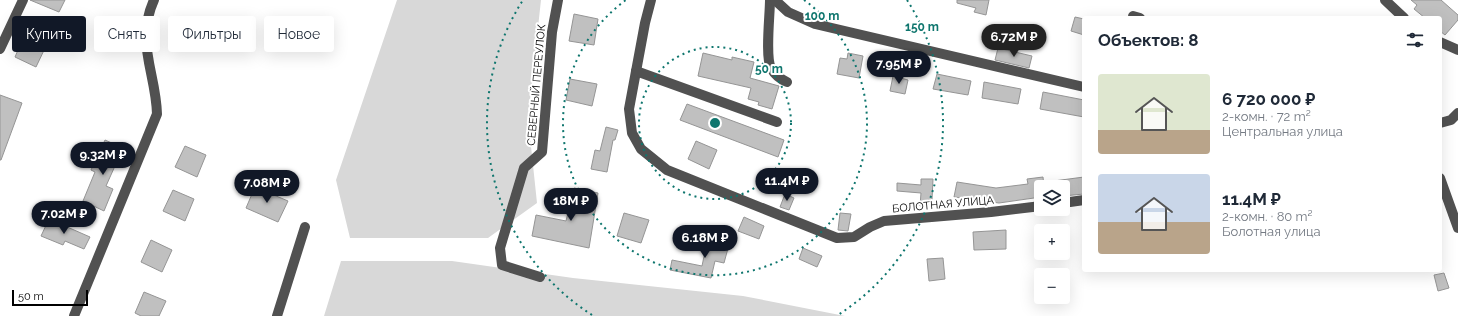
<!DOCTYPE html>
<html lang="ru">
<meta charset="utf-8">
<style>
:root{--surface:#fff;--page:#f6f6f7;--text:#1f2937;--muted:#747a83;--accent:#111827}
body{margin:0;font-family:Raleway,sans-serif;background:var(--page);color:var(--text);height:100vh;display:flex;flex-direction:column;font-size:15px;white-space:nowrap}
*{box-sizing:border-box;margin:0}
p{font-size:13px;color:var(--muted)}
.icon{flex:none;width:22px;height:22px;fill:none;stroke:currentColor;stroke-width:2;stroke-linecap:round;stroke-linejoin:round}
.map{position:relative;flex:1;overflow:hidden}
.sheet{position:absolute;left:1082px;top:16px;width:360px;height:256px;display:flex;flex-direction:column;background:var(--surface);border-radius:4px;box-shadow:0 4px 16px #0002}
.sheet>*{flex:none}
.guide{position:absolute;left:12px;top:16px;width:380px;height:36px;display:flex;gap:8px}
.tools{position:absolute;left:1034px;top:180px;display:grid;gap:8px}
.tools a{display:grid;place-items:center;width:36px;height:36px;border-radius:4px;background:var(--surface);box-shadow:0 4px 16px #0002;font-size:20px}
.scale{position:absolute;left:12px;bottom:10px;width:76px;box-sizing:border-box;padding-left:4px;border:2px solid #000;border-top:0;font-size:11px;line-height:14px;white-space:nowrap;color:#000;-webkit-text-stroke:3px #fff;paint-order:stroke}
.price{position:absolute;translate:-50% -34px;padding:0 9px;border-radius:14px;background:var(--accent);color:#fff;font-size:13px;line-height:26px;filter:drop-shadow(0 1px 2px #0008)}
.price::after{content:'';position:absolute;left:50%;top:24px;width:12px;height:9px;margin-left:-6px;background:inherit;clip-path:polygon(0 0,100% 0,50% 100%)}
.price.current{background:#222;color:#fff}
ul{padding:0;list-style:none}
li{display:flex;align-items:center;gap:12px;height:100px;padding:0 16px}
li span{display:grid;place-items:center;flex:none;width:112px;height:80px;border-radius:4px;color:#555}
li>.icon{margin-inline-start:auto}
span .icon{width:48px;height:48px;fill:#fffc;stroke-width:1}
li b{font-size:17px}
h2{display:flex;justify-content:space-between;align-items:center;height:48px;padding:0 16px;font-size:17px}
.chip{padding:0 14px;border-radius:4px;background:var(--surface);box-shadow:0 4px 16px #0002;font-size:14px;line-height:36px}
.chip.current{background:var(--accent);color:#fff}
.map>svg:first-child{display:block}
</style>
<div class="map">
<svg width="1458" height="316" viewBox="0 0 1458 316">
<rect width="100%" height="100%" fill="#fff"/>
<g fill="#d8d8d8">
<polygon points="397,0 541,0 528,118 537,203 488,238 350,238 336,180"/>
<polygon points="341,261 452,261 573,278 743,296 845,316 324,316"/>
</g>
<g fill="#c0c0c0" stroke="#959595">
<polygon points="30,0 65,0 59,12"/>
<polygon points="957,0 989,0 986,15 974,12 976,8 957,3"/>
<polygon points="1411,0 1441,0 1458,15 1458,20 1445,35 1440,31 1440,18 1425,18 1414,9 1417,5"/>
<polygon points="574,14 598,19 594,45 569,41"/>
<polygon points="1075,17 1084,19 1084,35 1071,31"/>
<polygon points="24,36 46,46 36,67 15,57"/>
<polygon points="998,48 1032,56 1029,68 995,60"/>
<polygon points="703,53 732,60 732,57 754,62 750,78 779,86 772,109 758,105 759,102 748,99 751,88 698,76"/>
<polygon points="848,53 863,56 859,78 837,74 840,58 847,59"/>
<polygon points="937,74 971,81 968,95 933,89"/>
<polygon points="893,76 908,80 905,94 890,91"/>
<polygon points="570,79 597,84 592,106 566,100"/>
<polygon points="984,82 1021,89 1018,104 982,98"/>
<polygon points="1043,92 1084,100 1084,117 1040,109"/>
<polygon points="0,95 22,103 1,160 0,160"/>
<polygon points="687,104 784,140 778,157 680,120"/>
<polygon points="606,127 618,130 615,140 613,140 607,172 591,169 595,150 600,151"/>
<polygon points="105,140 123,148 106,186 113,189 104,211 83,201 95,172 91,170"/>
<polygon points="696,141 717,150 709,169 688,159"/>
<polygon points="185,146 206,155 197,177 175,167"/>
<polygon points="1043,177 1044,187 1041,187 1041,197 999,203 954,197 957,182 996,188 1028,184 1027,179"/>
<polygon points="1084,177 1084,194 1063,196 1063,187 1046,187 1046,182"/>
<polygon points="921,179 933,179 932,200 928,200 928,206 920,206 921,193 897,191 897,183 921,185"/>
<polygon points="255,187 288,201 278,222 246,208"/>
<polygon points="574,188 598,193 589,248 532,236 536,215 566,221"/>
<polygon points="173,190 194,199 185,221 163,211"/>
<polygon points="785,194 794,198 789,210 780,207"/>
<polygon points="624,213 649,220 641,243 617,236"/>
<polygon points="840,213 851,214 848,231 838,230"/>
<polygon points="744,217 764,226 759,239 738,231"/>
<polygon points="49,219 90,237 84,249 65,241 63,245 41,236"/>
<polygon points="1006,230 1006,249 974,250 973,232"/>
<polygon points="708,237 730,241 724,263 715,261 711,278 670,270 672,260 702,266"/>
<polygon points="151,240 172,250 162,272 141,262"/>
<polygon points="803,248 822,256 817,267 799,259"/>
<polygon points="943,258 945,279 929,281 927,259"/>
<polygon points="1444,273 1449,288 1438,291 1434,275"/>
<polygon points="144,292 166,301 159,316 141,316 135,313"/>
</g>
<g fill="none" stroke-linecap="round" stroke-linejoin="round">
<g stroke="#515151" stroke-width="10">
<polyline points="651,0 645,23 629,109 632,133 641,149 667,170 837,238 854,237 870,227 884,221 991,212 1041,206"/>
<path d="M770,0C770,15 765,57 771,68C775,75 780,79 787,82"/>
<polyline points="775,0 788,12 815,24 1084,87"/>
<polyline points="1385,0 1404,18"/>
<polyline points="1133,16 1140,18"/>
<polyline points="1440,42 1458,50"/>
<polyline points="0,49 23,0"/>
<polyline points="636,71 777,122"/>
<polyline points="1440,123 1451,120 1458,113"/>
<polyline points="1440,178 1458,228"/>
<polyline points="1063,203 1084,200"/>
<polyline points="540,277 502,265 500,248 524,168 542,152 552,32 558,0"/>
<path d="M74,316L157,114C156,73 135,42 154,0"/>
<polyline points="277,316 305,227"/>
</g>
</g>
<g fill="none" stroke="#0f766e" stroke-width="2" stroke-dasharray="2 4">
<circle cx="715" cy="123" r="76"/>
<path d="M804 0A152 152 0 1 1 626 0"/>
<path d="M592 315A228 228 0 0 1 523 0M907 0A228 228 0 0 1 838 315"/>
</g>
<g text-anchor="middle" stroke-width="4" stroke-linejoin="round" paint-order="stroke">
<g font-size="11" fill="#000" stroke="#fff">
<text transform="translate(536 85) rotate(-85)" y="4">СЕВЕРНЫЙ ПЕРЕУЛОК</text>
<text transform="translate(943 204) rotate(-5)" y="4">БОЛОТНАЯ УЛИЦА</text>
</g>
</g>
<circle cx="715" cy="123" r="6" fill="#0f766e" stroke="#fff" stroke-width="2"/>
<g font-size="12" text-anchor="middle" font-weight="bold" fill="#0f766e" stroke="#fff" stroke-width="4" stroke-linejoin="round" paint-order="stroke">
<text x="822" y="20">100 m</text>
<text x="922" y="31">150 m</text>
<text x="769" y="73">50 m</text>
</g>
</svg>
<div class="tools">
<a><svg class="icon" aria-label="layers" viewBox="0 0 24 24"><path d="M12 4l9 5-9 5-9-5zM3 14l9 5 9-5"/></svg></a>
<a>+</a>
<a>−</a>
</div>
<div class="scale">50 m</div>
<b class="price current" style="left:1014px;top:58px">6.72M ₽</b>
<b class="price" style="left:899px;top:85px">7.95M ₽</b>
<b class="price" style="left:103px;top:176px">9.32M ₽</b>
<b class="price" style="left:787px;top:202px">11.4M ₽</b>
<b class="price" style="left:267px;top:204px">7.08M ₽</b>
<b class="price" style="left:571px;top:222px">18M ₽</b>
<b class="price" style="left:64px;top:235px">7.02M ₽</b>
<b class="price" style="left:705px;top:259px">6.18M ₽</b>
<div class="guide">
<a class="chip current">Купить</a>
<a class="chip">Снять</a>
<a class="chip">Фильтры</a>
<a class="chip">Новое</a>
</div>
<section class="sheet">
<h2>Объектов: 8<svg class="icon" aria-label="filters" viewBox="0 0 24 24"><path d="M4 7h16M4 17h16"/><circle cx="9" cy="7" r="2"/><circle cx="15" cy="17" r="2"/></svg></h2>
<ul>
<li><span style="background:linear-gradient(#dfe7d0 70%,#b9a48a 0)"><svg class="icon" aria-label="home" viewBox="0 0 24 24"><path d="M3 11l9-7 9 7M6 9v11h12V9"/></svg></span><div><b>6 720 000 ₽</b><p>2-комн. · 72 m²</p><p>Центральная улица</p></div></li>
<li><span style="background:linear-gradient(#c9d6e8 60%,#b9a48a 0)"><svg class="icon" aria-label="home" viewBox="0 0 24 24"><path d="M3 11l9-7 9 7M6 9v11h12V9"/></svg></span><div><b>11.4M ₽</b><p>2-комн. · 80 m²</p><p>Болотная улица</p></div></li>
</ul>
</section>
</div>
